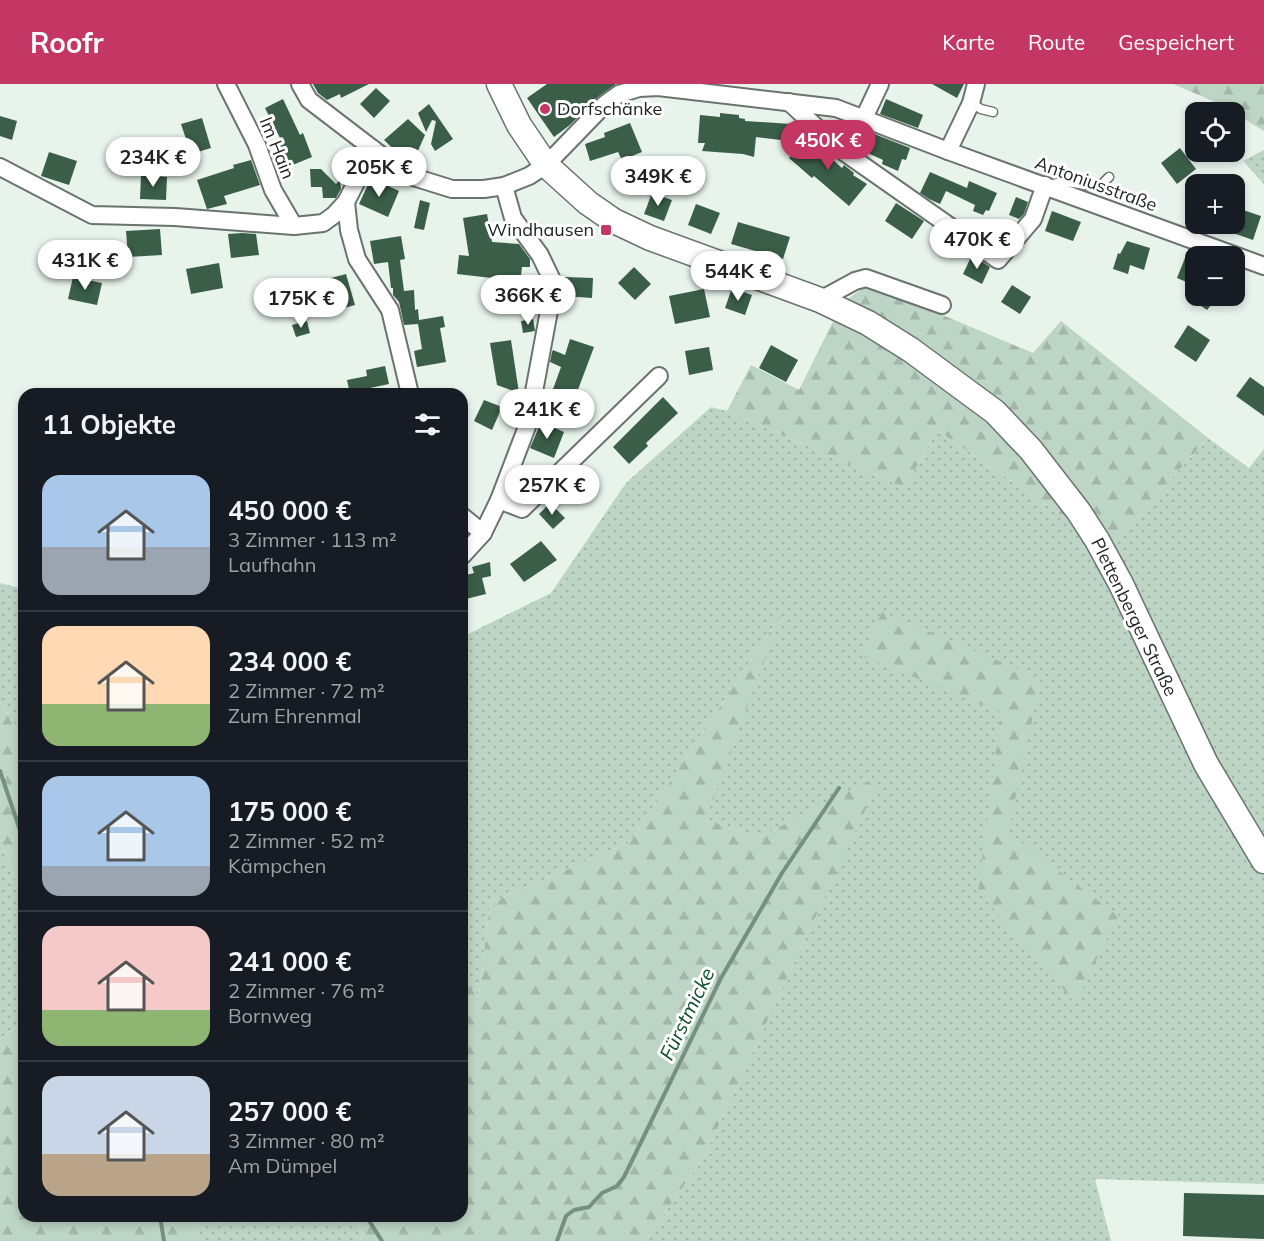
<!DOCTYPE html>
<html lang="de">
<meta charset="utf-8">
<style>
:root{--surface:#171b24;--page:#20242c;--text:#f1f3f6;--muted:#9ea1a6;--line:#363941;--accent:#c43765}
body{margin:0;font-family:Mulish,sans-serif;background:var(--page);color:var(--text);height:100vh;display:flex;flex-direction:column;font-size:22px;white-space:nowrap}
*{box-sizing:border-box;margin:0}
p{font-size:20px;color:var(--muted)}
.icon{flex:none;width:33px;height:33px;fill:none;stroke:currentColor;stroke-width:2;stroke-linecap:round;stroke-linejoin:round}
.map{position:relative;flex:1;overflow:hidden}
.sheet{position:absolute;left:18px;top:304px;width:450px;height:834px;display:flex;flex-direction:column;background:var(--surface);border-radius:18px;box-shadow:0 3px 9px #0003}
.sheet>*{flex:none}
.tools{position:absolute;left:1185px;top:18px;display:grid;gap:12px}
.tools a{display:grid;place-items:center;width:60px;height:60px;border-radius:12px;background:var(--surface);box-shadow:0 3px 9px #0003;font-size:30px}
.price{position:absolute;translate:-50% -51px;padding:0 14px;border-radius:21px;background:#fff;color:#222;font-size:20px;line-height:39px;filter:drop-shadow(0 2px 3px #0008)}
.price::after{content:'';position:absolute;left:50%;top:36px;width:18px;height:14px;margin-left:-9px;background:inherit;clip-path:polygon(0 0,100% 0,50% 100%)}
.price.current{background:var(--accent);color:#fff}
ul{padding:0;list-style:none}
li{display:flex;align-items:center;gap:18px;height:150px;padding:0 24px}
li+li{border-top:2px solid var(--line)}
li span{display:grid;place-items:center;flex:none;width:168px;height:120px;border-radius:18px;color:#555}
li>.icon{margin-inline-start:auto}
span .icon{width:72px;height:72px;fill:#fffc;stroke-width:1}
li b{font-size:26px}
h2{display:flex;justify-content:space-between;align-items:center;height:72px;padding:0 24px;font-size:26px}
header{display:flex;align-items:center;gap:36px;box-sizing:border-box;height:84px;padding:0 30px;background:var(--accent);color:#fff}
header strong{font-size:28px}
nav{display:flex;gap:33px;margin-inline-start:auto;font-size:21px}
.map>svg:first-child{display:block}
</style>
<header>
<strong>Roofr</strong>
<nav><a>Karte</a><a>Route</a><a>Gespeichert</a></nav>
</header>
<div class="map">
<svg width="1264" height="1157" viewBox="0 0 1264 1157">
<defs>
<pattern id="grass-dots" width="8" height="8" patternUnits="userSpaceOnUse" patternTransform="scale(1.5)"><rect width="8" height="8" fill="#bdd5c5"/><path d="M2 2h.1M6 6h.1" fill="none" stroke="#a2b7a9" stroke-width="1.8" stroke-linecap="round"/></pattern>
<pattern id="forest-firs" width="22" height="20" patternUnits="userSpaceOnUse" patternTransform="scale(1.5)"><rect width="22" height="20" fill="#bdd5c5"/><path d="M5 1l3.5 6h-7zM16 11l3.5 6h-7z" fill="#a2b7a9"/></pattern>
</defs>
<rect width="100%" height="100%" fill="#e8f3ec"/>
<g fill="url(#grass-dots)">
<polygon points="1264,66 1264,100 1243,77"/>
<polygon points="711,323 727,327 905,404 937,346 1109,464 1208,354 1249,384 1264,365 1264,1100 1095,1095 1111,1157 645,1157 704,1073 881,691 758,754 705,735 779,534 630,758 490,819 479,911 462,895 462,553 551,509 626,399"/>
<polygon points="0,499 24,505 24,655 0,619"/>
<polygon points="0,755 24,818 24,937 0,955"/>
<polygon points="193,1133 358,1133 362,1157 203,1157"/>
</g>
<g fill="url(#forest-firs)">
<polygon points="1173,0 1264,0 1264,47 1220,20"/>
<polygon points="869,200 1033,269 1061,237 1208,354 1109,464 937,346 905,404 727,327 751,281 799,306 842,219"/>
<polygon points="882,528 1041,595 1008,748 1118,832 1075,919 978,807 1001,628 861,572"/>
<polygon points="781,531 706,735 758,754 882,690 704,1073 645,1157 362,1157 358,1133 462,1132 462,895 479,911 490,819 630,758"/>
<polygon points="0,619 24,655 24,818 0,755"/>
<polygon points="24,937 24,1132 193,1133 203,1157 0,1157 0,955"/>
</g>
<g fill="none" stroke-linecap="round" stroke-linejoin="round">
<g stroke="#75907d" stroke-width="4">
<polyline points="0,687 24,758"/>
<polyline points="160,1132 164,1157"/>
<polyline points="366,1132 382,1157"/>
<polyline points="557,1157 566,1132 574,1126 589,1123 602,1109 617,1102 624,1093 721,894 782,789 839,704"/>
</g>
</g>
<g fill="#3b5e48">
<polygon points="313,0 369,0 341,14 340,10 327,16 318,9"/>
<polygon points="547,0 616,0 599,12 577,32 578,33 570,41 554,53 527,14"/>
<polygon points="932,0 964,0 957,14"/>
<polygon points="376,4 390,17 374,34 360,20"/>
<polygon points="283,15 300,51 303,49 312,73 283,85 273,62 282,58 265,24"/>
<polygon points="886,15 923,31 918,44 880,30"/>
<polygon points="429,20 453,55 435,67 431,60 436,37 432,36 426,48 418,29"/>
<polygon points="720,29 739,31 739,34 745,35 745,37 791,40 789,57 756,53 754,73 743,70 702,67 705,59 698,59 700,31 720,33"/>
<polygon points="0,32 17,37 12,56 0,52"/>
<polygon points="202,34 211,64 191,70 181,40"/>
<polygon points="408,35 425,51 417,69 406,77 384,56"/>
<polygon points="630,39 642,68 622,76 618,68 590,77 585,60 605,53 604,49"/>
<polygon points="854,42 910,64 906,76 902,75 898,87 882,80 883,76 859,65 847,57"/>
<polygon points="808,53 842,84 844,81 854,89 853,91 867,100 849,122 814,92 812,94 789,74"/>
<polygon points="1180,64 1196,85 1177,100 1161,79"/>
<polygon points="49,68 77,77 69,101 41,92"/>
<polygon points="251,76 260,101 224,112 227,120 207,125 197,96 234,84 233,81"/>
<polygon points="310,85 321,85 336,100 340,96 341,105 336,114 323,114 322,103 311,103"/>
<polygon points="930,88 967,104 969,97 997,109 989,127 986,126 983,131 973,127 975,121 946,107 940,120 929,115 920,109"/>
<polygon points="141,91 167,93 166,116 140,115"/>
<polygon points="371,94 399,107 388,133 359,120"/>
<polygon points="652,109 672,116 664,137 644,130"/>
<polygon points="1016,113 1028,118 1024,130 1019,135 1009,131"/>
<polygon points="420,116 430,119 424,146 414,144"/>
<polygon points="896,119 924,137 912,155 885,137"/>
<polygon points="696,120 720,129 711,150 688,141"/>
<polygon points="1237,124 1261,132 1253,156 1210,141 1210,140 1234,140"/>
<polygon points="1052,127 1081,138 1073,157 1045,147"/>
<polygon points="487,130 492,158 519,160 530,175 530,183 522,183 520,201 499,200 500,195 457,190 459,171 469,172 463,134"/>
<polygon points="738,138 790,153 783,175 731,160"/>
<polygon points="160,145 162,171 128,173 126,147"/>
<polygon points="242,149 256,150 259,171 231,174 228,150"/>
<polygon points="401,152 405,175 400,176 404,207 414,206 415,226 418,225 419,236 443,232 445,243 440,244 446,278 417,283 414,267 422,265 418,240 404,241 399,218 393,211 393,204 391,204 388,178 374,180 370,157"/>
<polygon points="1127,157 1150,164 1144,186 1130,181 1128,190 1113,185 1118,169 1120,170"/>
<polygon points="1187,169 1196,173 1196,202 1177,194"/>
<polygon points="972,171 990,183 982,200 963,190"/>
<polygon points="219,179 223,204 191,210 186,185"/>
<polygon points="634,183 651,200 635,216 618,199"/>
<polygon points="346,190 355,221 337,226 327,195"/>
<polygon points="73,193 102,199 97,221 68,215"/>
<polygon points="565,193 593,194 592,214 564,212"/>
<polygon points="1012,201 1031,213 1020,230 1001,218"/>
<polygon points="732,204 752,211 745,231 725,224"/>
<polygon points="704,205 710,233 675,240 669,212"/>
<polygon points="1186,212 1218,212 1207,226"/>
<polygon points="533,235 535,247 523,249 521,237"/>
<polygon points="307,237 310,249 296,253 292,241"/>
<polygon points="1188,241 1210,256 1196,278 1174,263"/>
<polygon points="570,255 594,263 570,327 548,319 561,283 550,278 552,268 553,266 565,271"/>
<polygon points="511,256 519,309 497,301 490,259"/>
<polygon points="771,261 798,276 786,298 759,284"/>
<polygon points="709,263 713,286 689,291 685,267"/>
<polygon points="385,282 389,300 370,304 371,310 359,310 358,308 350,310 347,296 367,292 366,286"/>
<polygon points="1250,293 1264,303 1264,332 1236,312"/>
<polygon points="663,313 678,329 646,359 648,362 629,380 613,363"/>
<polygon points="484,316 502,323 492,346 474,337"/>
<polygon points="541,338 564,348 554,374 530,364"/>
<polygon points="583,381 597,397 580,412 567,396"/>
<polygon points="550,419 565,434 553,445 539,430"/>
<polygon points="541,457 557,476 524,498 510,480"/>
<polygon points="490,478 491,492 482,494 486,510 462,516 462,492 474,489 472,483"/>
<polygon points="1184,1109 1264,1111 1264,1155 1183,1152"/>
</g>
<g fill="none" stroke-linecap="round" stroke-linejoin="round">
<g stroke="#6a736d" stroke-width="11">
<g id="service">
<polyline points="971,19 981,25 993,28"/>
<polyline points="1051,100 1066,98 1099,103 1109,93"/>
</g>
</g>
<g stroke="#6a736d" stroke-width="20">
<g id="minor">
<polyline points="226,0 257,61 273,106 294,142"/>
<polyline points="300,0 309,16 407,91 452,105 484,105 504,102 529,92 546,81 605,20 619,10 639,4 658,3 836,24 948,67 1264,182"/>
<polyline points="789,18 841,66 998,176 1033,135 1045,101"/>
<polyline points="864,34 880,0"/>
<polyline points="948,67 971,19 976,0"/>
<polyline points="0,83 92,131 175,133 294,142 323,139 334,131 346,118 373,65"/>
<polyline points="346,118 349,146 357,175 390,226 410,310"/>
<polyline points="820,216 855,197 866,194 942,221"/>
<polyline points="499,416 522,425 659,292"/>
<polyline points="462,432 483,449"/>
<polyline points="462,472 483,449 499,416 528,340 551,216 552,196 540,171 513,134 504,102"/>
</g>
</g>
<g stroke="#6a736d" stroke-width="27">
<polyline id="secondary" points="499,0 519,41 546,81 588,119 614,137 650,154 820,216 868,239 911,266 995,328 1031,366 1079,428 1097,456 1121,500 1206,680 1264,777"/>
</g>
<use href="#service" stroke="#fff" stroke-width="8"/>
<use href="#minor" stroke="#fff" stroke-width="16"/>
<use href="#secondary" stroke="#fff" stroke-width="24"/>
</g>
<g fill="#c43765" stroke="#fff" stroke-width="2">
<circle cx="545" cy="25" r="6"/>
<rect x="600" y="140" width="12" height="12" rx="3"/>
</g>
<g text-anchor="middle" stroke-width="6" stroke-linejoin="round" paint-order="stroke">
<g font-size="18" fill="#202421" stroke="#fff" text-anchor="start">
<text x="557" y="31">Dorfschänke</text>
<text x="594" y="152" text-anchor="end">Windhausen</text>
</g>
<g font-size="18" fill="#202421" stroke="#fff">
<text transform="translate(277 64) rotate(68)" y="6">Im Hain</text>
<text transform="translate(1096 100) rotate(20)" y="6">Antoniusstraße</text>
<text transform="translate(1134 533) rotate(64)" y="6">Plettenberger Straße</text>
</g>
<g font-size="20" font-style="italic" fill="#0d4e2d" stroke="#fff">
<text transform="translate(687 930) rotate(-64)" y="7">Fürstmicke</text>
</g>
</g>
</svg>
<div class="tools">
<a><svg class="icon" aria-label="locate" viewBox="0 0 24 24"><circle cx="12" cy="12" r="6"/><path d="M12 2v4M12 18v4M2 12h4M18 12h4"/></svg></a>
<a>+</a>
<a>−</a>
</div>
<b class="price current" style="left:828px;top:87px">450K €</b>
<b class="price" style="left:153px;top:104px">234K €</b>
<b class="price" style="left:379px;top:114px">205K €</b>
<b class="price" style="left:658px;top:123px">349K €</b>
<b class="price" style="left:977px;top:186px">470K €</b>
<b class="price" style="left:85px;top:207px">431K €</b>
<b class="price" style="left:738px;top:218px">544K €</b>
<b class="price" style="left:528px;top:242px">366K €</b>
<b class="price" style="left:301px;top:245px">175K €</b>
<b class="price" style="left:547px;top:356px">241K €</b>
<b class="price" style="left:552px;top:432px">257K €</b>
<section class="sheet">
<h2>11 Objekte<svg class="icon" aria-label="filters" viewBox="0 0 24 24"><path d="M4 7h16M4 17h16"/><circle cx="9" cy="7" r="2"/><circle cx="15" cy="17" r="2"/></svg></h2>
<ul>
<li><span style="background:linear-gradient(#a9c7e8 60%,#9aa5b1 0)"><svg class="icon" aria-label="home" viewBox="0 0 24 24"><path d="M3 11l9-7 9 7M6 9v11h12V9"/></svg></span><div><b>450 000 €</b><p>3 Zimmer · 113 m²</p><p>Laufhahn</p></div></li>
<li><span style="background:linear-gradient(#ffd9b3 65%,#8fb573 0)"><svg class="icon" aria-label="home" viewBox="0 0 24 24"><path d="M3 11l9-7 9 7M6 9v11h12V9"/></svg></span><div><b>234 000 €</b><p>2 Zimmer · 72 m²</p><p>Zum Ehrenmal</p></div></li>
<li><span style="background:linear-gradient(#a9c7e8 75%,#9aa5b1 0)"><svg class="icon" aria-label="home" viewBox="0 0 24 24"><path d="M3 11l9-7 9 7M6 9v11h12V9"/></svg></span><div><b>175 000 €</b><p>2 Zimmer · 52 m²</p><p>Kämpchen</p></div></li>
<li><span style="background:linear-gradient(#f6c9c9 70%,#8fb573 0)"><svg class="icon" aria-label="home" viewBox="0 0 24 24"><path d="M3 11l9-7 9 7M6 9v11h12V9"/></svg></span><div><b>241 000 €</b><p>2 Zimmer · 76 m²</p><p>Bornweg</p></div></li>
<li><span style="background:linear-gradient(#c9d6e8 65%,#b9a48a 0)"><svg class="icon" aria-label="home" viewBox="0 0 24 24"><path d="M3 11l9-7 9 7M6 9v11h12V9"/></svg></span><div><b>257 000 €</b><p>3 Zimmer · 80 m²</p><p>Am Dümpel</p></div></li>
</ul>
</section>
</div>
